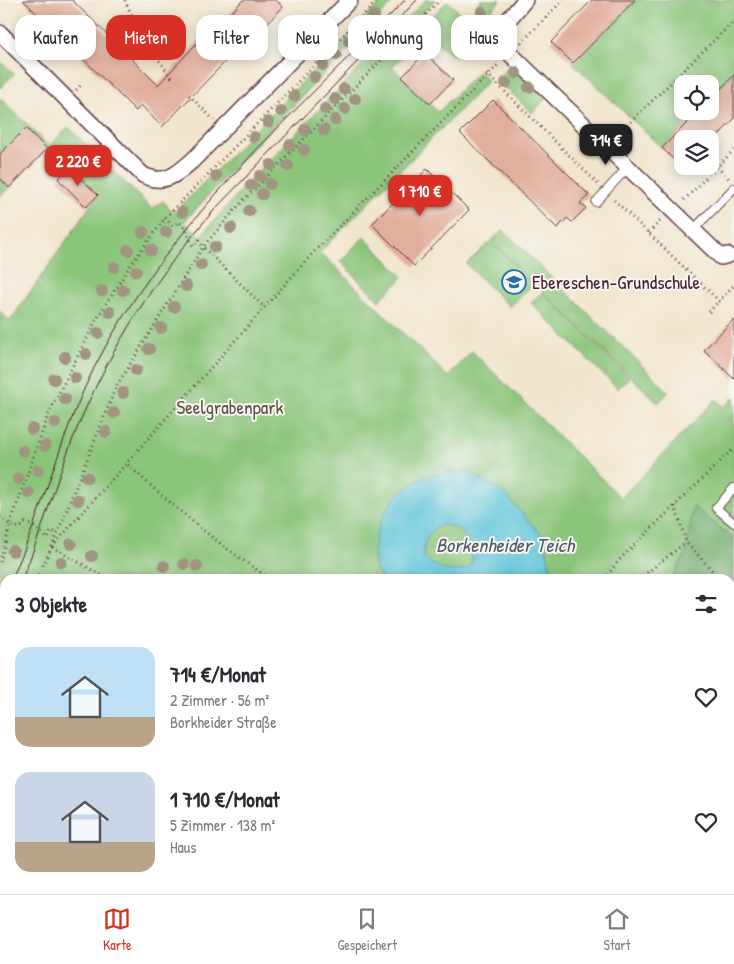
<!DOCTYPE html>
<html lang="de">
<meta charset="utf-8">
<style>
:root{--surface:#fff;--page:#f7f7f7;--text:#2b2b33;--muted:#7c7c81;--line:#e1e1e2;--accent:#d93025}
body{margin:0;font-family:"Patrick Hand",sans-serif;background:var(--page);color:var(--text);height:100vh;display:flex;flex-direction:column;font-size:19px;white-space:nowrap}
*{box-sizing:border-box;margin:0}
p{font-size:16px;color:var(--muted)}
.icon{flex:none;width:28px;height:28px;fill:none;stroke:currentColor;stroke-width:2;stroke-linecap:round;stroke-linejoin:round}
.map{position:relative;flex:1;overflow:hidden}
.details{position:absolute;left:0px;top:574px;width:735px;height:321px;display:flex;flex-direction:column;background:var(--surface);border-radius:15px 15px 0 0;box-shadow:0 2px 12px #0003}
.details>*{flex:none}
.guide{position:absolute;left:15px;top:15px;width:705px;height:45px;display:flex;gap:10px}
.buttons{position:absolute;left:674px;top:75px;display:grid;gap:10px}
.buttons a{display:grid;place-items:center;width:45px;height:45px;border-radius:10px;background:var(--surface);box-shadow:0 2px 12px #0003;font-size:25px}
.price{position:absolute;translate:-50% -42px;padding:0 11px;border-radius:10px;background:var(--accent);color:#fff;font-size:16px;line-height:32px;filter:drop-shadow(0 1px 2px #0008)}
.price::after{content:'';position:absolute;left:50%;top:30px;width:15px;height:11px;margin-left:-8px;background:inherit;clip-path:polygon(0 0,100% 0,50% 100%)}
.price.selected{background:#222;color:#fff}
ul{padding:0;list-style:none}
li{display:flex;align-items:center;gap:15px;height:125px;padding:0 15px}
li span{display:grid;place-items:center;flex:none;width:140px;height:100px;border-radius:15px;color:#555}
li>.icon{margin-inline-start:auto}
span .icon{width:60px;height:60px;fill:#fffc;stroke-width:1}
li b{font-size:21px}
h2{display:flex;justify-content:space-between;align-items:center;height:60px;padding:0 15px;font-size:21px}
.pill{padding:0 18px;border-radius:15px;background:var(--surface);box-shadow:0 2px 12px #0003;font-size:18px;line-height:45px}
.pill.selected{background:var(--accent);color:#fff}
.dock{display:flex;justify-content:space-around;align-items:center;height:70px;border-top:1px solid var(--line);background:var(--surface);font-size:14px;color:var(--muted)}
.dock a{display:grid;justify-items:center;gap:2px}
.dock .selected{color:var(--accent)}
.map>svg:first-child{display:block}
</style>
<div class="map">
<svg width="734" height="894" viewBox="0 0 734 894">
<rect width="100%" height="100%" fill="#f6f6f2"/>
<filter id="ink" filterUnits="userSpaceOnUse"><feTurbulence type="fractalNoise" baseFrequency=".02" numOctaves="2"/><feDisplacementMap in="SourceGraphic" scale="10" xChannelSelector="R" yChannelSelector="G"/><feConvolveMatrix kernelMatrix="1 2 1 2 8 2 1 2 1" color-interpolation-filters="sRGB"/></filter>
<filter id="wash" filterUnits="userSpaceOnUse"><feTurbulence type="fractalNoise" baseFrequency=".0096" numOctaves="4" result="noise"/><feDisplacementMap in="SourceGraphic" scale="20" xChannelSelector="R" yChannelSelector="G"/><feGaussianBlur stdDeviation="1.12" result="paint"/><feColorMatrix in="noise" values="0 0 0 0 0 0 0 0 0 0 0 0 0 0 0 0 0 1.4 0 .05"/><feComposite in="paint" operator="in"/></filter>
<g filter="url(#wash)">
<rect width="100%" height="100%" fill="#f2e5cd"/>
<g fill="#8bc57a" stroke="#6a7252">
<polygon points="383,0 395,0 237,164 184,222 201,236 243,188 425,0 435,0 420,16 426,22 448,1 482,36 463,57 449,54 426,33 392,67 438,112 479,71 488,81 320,252 448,377 472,351 621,498 716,399 724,407 734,397 734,894 267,894 257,890 730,890 730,579 5,579 5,795 0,793 0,311 10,321 98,195 49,147 0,197 0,98 49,146 68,127 152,209 163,201 174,213"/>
<path d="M481,0H501L489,12L496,19L492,24C483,22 474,17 475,7Z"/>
<polygon points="635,0 734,0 734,75 710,100 710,84 682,84 682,111 699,111 662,148 573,63"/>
<polygon points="0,61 14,74 0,88"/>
<polygon points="511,64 546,98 532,113 497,79"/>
<polygon points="503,230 669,392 658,403 497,247 533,284 510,307 466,264"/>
<polygon points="364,237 403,277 379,301 340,261"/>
<polygon points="542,292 629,377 618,389 531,303"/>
<polygon points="0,827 5,829 5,886 0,884"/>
</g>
<g fill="#70aa6a" stroke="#5d644a">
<polygon points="693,506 734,539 734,724 730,723 730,579 671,579 686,553"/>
<polygon points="105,890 184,890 194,894 113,894"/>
</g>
<path fill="#5dc4da" stroke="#547282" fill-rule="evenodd" d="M467,471L504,493L545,539L550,567L546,579H384C361,563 380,516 394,499C401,491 412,484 422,479C434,472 453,472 467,471ZM441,525L453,526C469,539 477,546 470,567C453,575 438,569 424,558C423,541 426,534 441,525Z"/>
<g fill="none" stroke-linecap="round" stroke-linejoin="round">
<g stroke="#5dc4da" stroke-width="5">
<polyline points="0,656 5,658"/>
<polyline points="730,881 734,882"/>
</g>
</g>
<g id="blocks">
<g fill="#e2af9c">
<polygon points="23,0 72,0 158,85 224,14 227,17 243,0 276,0 283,7 251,40 248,38 162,127 141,105 136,111"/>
<polygon points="592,0 635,0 573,63 551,42"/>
<polygon points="425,53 453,80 430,104 402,77"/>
<polygon points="734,75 734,119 715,139 682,139 682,168 662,148 699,111 710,111 710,100"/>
<polygon points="493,100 589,195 580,203 586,208 572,222 567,218 557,228 460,133"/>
<polygon points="26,128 47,149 9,188 0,178 0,154"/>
<polygon points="70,168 98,195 86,207 58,179"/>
<polygon points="427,169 469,210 414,266 372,224"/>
<polygon points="734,319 734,379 704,350"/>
</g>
</g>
</g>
<g filter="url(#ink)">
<use href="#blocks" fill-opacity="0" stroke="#633d43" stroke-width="1"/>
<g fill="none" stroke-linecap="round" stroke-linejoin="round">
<g stroke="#633d43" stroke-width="10">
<g id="lane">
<polyline points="596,202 628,167"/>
<polyline points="693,230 734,188"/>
<polyline points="734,488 716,508 734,523"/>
</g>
</g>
<g stroke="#633d43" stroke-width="18">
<g id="street">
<polyline points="525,0 498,32 497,37 501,45 721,257 728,255"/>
<path d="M0,33L143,175C165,186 177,174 193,160L350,0"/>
</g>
</g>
<g stroke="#633d43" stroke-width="24">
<g id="secondary">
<polyline points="0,808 5,810"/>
<polyline points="219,890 229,894"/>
</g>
</g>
<g stroke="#633d43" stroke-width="3" stroke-dasharray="1 4" stroke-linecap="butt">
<polyline points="125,0 140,34 172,78"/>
<polyline points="521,43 563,0"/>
<polyline points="487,74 599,185"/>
<polyline points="76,90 83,83"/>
<polyline points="189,95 214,120"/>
<polyline points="616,136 734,21"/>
<polyline points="717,167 729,179"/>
<polyline points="614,200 719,301 734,285"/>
<polyline points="684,200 734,150"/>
<polyline points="165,218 173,226 179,222 185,228 193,246 199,240 203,247 265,308"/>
<polyline points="649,233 662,219"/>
<polyline points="709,312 719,301"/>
<path d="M128,465C173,506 219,546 271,579"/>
<polyline points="675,506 686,542 720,579"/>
<polyline points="0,517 10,525 20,528 25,523 33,526 48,539 51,531 58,533"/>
<polyline points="52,547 311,255 500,63"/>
<polyline points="52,547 108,579"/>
<polyline points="0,562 10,525 48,415 96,320 130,266 165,218 378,0"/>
<polyline points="36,579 52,547 116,387 203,247 239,205 440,0"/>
<polyline points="604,579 621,558 734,448"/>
<polyline points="639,579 686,542"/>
<polyline points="730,587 734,590"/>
<polyline points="0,651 5,642"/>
<polyline points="0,695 5,696"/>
<polyline points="730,818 734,817"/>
<polyline points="730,861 734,862"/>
<polyline points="521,890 531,894"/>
</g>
<use href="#lane" stroke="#fff" stroke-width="8"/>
<use href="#street" stroke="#fff" stroke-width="15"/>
<use href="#secondary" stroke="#fff" stroke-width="21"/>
<g stroke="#4a1f2b" stroke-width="1">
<path d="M12,579C43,510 60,436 94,368C168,223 293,115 405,0"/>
<path d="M22,579C42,532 55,483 74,436C108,351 156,276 216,208L417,0"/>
<polyline points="0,601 5,591"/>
<polyline points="0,621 5,612"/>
</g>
</g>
<g fill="#a19481">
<circle cx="482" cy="12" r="6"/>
<circle cx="374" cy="16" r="6"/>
<circle cx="362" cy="28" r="6"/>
<circle cx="349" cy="41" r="6"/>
<circle cx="389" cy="43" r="6"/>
<circle cx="377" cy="54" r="6"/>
<circle cx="336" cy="55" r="6"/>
<circle cx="323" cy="65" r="6"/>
<circle cx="516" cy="73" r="6"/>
<circle cx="314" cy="77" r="6"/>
<circle cx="506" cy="83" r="6"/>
<circle cx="529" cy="87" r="6"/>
<circle cx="344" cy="89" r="6"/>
<circle cx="294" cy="96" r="6"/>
<circle cx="335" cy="99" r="6"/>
<circle cx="355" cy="99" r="6"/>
<circle cx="325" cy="109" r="6"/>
<circle cx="345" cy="109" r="6"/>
<circle cx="281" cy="111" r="6"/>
<circle cx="335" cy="120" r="6"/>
<circle cx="268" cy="122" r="6"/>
<circle cx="305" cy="130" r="6"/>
<circle cx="324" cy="130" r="6"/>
<circle cx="254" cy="137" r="6"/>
<circle cx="290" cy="145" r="6"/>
<circle cx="304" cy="150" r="6"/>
<circle cx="271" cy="165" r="6"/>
<circle cx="288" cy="166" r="6"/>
<circle cx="216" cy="176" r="6"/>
<circle cx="260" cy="176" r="6"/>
<circle cx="270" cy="184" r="6"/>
<circle cx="251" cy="185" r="6"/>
<circle cx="262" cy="194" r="6"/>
<circle cx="249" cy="211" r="6"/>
<circle cx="182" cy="212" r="6"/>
<circle cx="231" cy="228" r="6"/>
<circle cx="143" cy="232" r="6"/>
<circle cx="166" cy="232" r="6"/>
<circle cx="215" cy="247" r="6"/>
<circle cx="128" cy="250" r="6"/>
<circle cx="151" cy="250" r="6"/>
<circle cx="201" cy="265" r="6"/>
<circle cx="114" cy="267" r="6"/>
<circle cx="136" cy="271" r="6"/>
<circle cx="186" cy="286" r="6"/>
<circle cx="123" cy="290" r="6"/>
<circle cx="102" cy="291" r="6"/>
<circle cx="174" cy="307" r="6"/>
<circle cx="110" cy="312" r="6"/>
<circle cx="161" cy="328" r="6"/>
<circle cx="98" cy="333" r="6"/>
<circle cx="149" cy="349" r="6"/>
<circle cx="86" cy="354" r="6"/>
<circle cx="65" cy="357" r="6"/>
<circle cx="136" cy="370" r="6"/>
<circle cx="75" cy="378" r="6"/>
<circle cx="54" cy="379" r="6"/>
<circle cx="123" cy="393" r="6"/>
<circle cx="65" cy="399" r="6"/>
<circle cx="114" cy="413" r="6"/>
<circle cx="55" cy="423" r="6"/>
<circle cx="32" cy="429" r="6"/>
<circle cx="106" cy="432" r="6"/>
<circle cx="45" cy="446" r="6"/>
<circle cx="23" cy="451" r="6"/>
<circle cx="38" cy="470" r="6"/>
<circle cx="87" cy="477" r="6"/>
<circle cx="18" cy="479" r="6"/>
<circle cx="29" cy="493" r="6"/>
<circle cx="78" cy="500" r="6"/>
<circle cx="71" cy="544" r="6"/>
<circle cx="13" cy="551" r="6"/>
<circle cx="92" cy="556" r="6"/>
<circle cx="61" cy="562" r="6"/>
<circle cx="184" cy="564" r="6"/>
<circle cx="164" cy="566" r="6"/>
<circle cx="197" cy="566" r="6"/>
</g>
</g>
<defs>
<g id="school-ring" transform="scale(1.25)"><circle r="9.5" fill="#f6f6f2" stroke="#1f6fb2" stroke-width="1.5"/><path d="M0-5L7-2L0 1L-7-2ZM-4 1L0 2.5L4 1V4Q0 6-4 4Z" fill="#1f6fb2"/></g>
</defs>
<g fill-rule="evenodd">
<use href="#school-ring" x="514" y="282"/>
</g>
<g text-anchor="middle" stroke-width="4" stroke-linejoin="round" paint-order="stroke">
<g font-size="19" fill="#4a1f2b" stroke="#f6f6f2" text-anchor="start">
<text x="532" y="289">Ebereschen-Grundschule</text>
</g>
<g font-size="19" fill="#5e5143" stroke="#f6f6f2">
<text x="230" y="414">Seelgrabenpark</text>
</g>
<g font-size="20" font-style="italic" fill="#515968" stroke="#f6f6f2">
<text x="505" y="552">Borkenheider Teich</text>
</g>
</g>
</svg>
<div class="buttons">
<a><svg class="icon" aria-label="locate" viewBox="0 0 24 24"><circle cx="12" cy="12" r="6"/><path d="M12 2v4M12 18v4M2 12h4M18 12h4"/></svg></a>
<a><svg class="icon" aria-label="layers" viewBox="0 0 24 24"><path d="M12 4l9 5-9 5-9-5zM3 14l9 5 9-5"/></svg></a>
</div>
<b class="price selected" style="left:606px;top:166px">714 €</b>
<b class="price" style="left:78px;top:187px">2 220 €</b>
<b class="price" style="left:420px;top:217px">1 710 €</b>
<div class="guide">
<a class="pill">Kaufen</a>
<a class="pill selected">Mieten</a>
<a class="pill">Filter</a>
<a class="pill">Neu</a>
<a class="pill">Wohnung</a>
<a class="pill">Haus</a>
</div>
<section class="details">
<h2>3 Objekte<svg class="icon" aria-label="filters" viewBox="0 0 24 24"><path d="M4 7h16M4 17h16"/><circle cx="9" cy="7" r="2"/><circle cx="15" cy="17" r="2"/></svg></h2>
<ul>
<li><span style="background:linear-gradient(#bfe0f5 70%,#b9a48a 0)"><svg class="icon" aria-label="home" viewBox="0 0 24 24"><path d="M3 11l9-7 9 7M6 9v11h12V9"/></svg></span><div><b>714 €/Monat</b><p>2 Zimmer · 56 m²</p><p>Borkheider Straße</p></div><svg class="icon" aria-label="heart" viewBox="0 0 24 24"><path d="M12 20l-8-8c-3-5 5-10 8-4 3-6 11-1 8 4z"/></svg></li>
<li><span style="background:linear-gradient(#c9d6e8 70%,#b9a48a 0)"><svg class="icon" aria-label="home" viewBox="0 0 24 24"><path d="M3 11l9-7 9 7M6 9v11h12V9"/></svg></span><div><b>1 710 €/Monat</b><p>5 Zimmer · 138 m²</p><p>Haus</p></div><svg class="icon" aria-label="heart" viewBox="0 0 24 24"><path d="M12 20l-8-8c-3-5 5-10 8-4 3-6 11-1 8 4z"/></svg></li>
</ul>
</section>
</div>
<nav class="dock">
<a class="selected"><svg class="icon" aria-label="map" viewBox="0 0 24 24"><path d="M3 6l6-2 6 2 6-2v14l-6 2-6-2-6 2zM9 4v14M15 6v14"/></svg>Karte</a>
<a><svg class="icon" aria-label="saved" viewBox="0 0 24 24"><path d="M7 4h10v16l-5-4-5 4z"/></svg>Gespeichert</a>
<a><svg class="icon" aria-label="home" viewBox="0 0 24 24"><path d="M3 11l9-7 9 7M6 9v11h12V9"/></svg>Start</a>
</nav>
